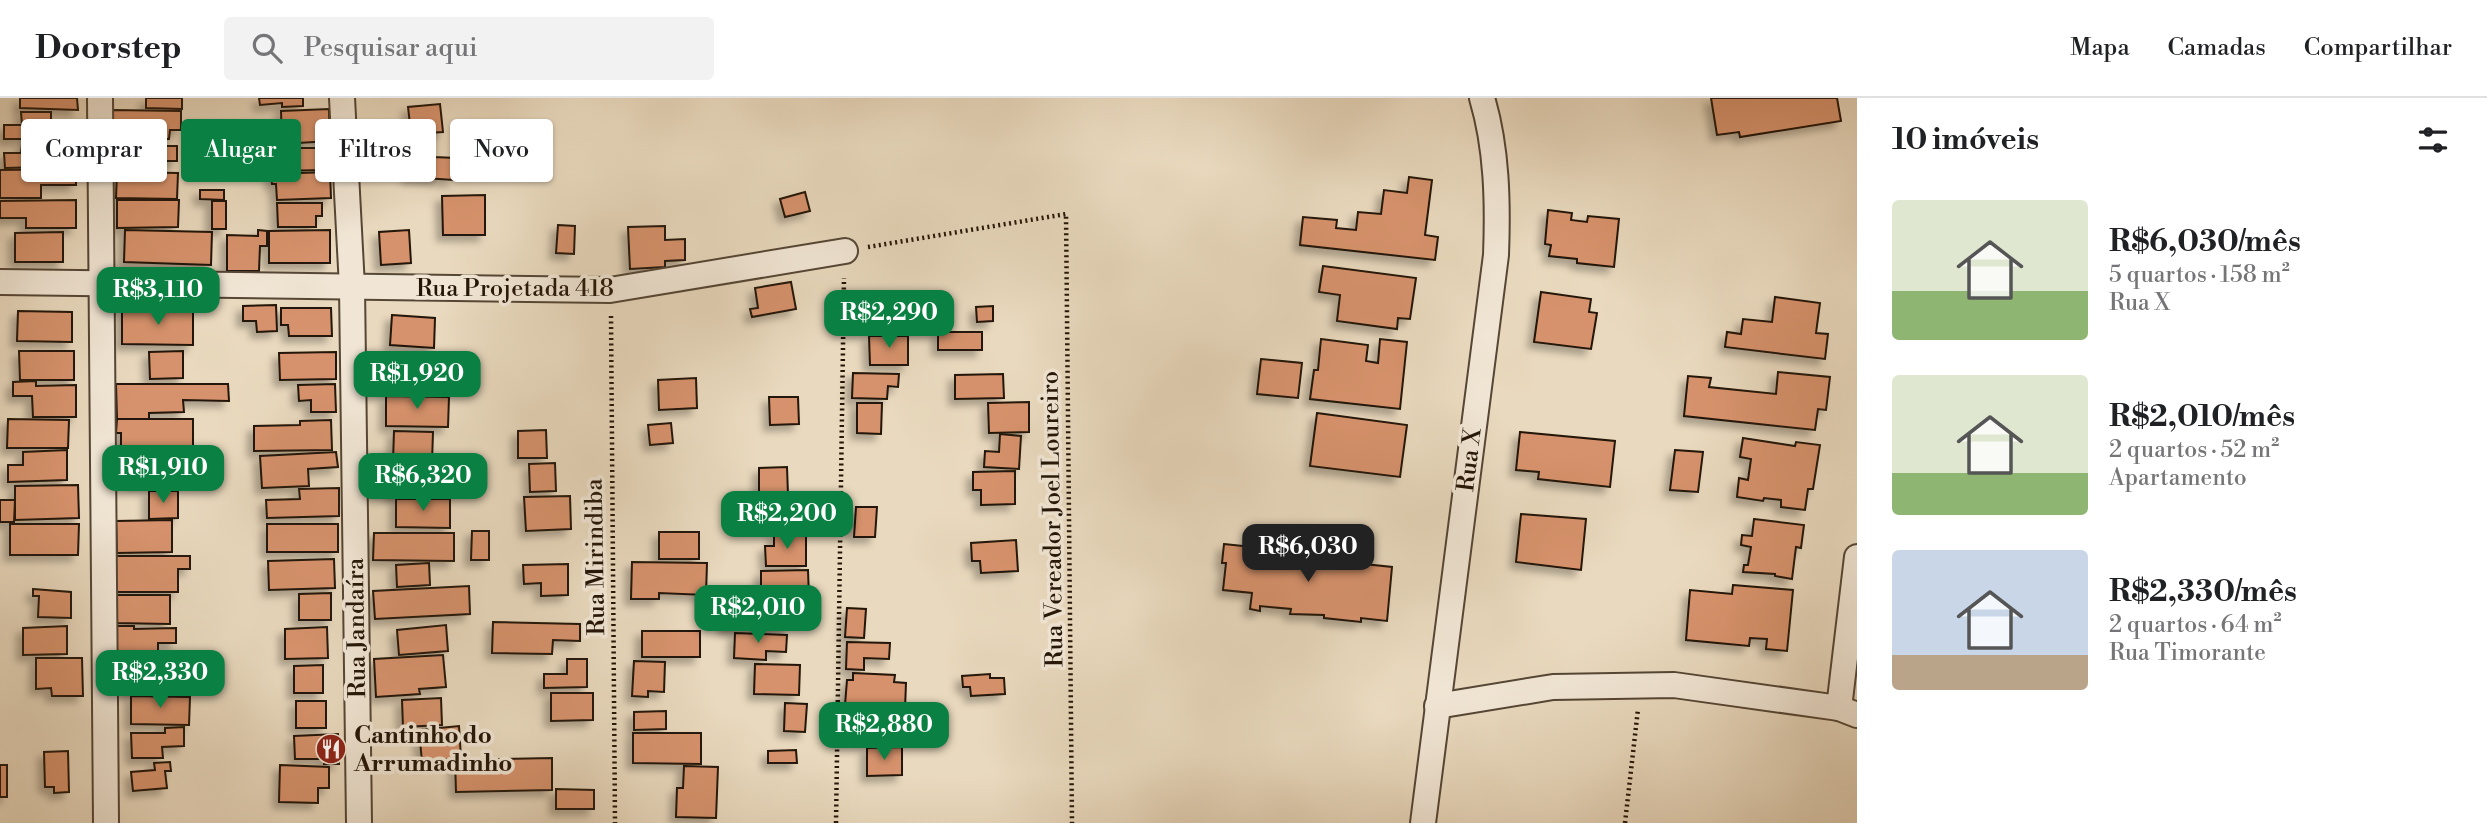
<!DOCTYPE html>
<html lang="pt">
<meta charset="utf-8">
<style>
:root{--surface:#fff;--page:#f2f2f2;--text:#202124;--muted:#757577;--line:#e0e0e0;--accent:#0b8043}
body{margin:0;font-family:"Libre Bodoni",serif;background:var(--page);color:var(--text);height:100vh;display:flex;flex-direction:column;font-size:26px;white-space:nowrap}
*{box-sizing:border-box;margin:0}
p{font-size:23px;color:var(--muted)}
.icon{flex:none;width:38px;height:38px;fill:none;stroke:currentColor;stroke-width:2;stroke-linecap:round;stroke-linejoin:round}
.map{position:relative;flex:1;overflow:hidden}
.drawer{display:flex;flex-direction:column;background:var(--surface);width:630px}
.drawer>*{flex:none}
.guide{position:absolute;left:21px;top:21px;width:665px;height:63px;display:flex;gap:14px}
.price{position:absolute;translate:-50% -60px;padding:0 16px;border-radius:14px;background:var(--accent);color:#fff;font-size:23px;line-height:46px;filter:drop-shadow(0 2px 4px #0008)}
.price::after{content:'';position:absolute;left:50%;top:42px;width:21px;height:16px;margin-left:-10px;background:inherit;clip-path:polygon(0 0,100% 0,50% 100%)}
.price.selected{background:#222;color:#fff}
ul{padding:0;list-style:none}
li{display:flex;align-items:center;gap:21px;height:175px;padding:0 35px}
li span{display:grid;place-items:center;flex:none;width:196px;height:140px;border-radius:7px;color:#555}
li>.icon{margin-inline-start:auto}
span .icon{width:84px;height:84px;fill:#fffc;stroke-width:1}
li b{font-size:30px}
h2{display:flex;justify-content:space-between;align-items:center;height:84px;padding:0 35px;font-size:30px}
.chip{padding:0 24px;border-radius:7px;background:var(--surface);box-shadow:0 2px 5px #0004;font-size:24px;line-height:63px}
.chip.selected{background:var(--accent);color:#fff}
header{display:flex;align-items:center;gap:42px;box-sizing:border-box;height:98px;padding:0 35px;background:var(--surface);border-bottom:2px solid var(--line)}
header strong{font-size:33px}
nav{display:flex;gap:38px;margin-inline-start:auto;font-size:24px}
.search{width:490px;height:63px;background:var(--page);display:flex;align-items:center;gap:18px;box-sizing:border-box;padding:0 24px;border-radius:7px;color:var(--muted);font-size:26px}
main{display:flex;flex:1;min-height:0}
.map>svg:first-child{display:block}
</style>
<header>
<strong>Doorstep</strong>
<div class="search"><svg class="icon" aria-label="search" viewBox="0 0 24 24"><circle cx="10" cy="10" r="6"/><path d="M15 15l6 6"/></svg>Pesquisar aqui</div>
<nav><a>Mapa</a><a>Camadas</a><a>Compartilhar</a></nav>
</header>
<main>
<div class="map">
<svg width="1857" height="725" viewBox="0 0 1857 725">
<defs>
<filter id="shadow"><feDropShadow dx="-6" dy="6" stdDeviation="3.5" flood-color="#0004"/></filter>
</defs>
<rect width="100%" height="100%" fill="#e9d9be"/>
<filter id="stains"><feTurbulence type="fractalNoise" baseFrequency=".00286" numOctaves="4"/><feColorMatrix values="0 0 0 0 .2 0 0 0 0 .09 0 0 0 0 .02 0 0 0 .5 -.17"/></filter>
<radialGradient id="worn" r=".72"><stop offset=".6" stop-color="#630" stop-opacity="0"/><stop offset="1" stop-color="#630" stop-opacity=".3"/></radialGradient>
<g fill="#d6926c" stroke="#241507" stroke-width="2" filter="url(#shadow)">
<polygon points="20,0 77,0 78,12 20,10"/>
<polygon points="146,0 182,0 182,11 146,10"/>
<polygon points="259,0 303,0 303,8 282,9 282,5 260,7"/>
<polygon points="1711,0 1837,0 1841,23 1740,39 1739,34 1717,37"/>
<polygon points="440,6 443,34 427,35 426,24 410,26 408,9"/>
<polygon points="329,11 330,43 298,45 297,41 282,42 281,13"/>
<polygon points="111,12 181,13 181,32 170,32 169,41 135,41 135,45 110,45"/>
<polygon points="21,14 51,14 51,34 44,34 43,41 4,41 4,27 22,27"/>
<polygon points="22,46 46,47 42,69 5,70 4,55 21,55"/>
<polygon points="410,47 435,49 434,59 456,60 454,82 408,79"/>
<polygon points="136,48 177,48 177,63 160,63 160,71 135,71"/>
<polygon points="276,50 324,50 324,72 276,73"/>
<polygon points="76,71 76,87 41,87 41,100 0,100 0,72"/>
<polygon points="117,74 178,75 177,101 116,100"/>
<polygon points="330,74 331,100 277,102 276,86 272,86 271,76"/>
<polygon points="1409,79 1432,82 1425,137 1438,139 1435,162 1300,147 1303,119 1337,122 1336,130 1356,132 1358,114 1381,116 1384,92 1407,95"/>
<polygon points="200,92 224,92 224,102 200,101"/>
<polygon points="805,94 810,113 785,119 780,101"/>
<polygon points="485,97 485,137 443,137 442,98"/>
<polygon points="76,102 76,130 26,130 26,120 0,120 0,103"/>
<polygon points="117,102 179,102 178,129 117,130"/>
<rect x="212" y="103" width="14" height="28"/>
<polygon points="277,105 322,105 322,118 316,118 316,129 278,129"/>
<polygon points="1548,112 1572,115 1571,122 1587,124 1588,118 1619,121 1614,169 1577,165 1577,161 1549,158 1551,147 1545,146"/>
<polygon points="558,127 575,128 574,156 556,155"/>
<polygon points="665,128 665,142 685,141 685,162 665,163 665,169 630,171 628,129"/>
<polygon points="125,132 212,134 211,167 124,164"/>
<polygon points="258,132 267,133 267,148 260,148 259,173 227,173 227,137 258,138"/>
<polygon points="330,132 330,165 269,165 269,133"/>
<polygon points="409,132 411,165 381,167 379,134"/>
<polygon points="63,134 63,164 15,164 15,135"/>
<polygon points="1323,168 1416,180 1410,221 1398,220 1397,231 1337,223 1340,197 1319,194"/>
<polygon points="791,184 796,211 752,219 750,211 758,210 755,190"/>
<polygon points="1541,194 1591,201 1589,214 1597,215 1591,251 1534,244"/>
<polygon points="1775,199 1820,205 1816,235 1828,236 1825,261 1725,249 1727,234 1741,236 1743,221 1772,224"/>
<polygon points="276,207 277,233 257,234 256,223 243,223 243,208"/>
<polygon points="993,208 993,223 977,224 976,209"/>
<polygon points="281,210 331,210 332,238 289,238 288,227 281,227"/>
<polygon points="122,211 193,211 193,247 122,246"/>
<polygon points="18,213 72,214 72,244 17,243"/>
<polygon points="392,217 435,220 434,250 390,247"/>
<rect x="938" y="234" width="44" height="18"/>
<polygon points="869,238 908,238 908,267 870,267"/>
<polygon points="1321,241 1368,247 1366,263 1378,265 1380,241 1407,244 1400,311 1310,301 1314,272 1318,272"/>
<polygon points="19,253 74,253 74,282 20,282"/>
<polygon points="183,253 183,280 150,281 149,254"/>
<polygon points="336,254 336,281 280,282 279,255"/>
<polygon points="386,260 428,261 427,291 386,290"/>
<polygon points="1261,261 1302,265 1298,300 1257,296"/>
<polygon points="1778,274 1830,279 1826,312 1818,311 1815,332 1684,318 1688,278 1711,280 1709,289 1776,296"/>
<polygon points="853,275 899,276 898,289 888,288 887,301 852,300"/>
<polygon points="1003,276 1004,300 955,301 955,277"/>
<polygon points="696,280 697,310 659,312 658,282"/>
<polygon points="36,283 36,288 76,287 76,319 33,319 32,298 13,298 13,284"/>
<polygon points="116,286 228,286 229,303 183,302 184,314 149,315 149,321 117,321"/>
<polygon points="335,286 336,314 311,314 311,302 299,303 298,287"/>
<polygon points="386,298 449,299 448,329 386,328"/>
<polygon points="769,299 798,299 799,326 770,327"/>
<polygon points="1029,304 1029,334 989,335 988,305"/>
<polygon points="857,305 882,305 881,336 857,335"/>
<polygon points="1317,315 1407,327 1400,379 1310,368"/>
<polygon points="8,321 69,322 68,350 7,350"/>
<polygon points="117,321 193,321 193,352 121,352 121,335 116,335"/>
<polygon points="331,322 332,352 254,353 254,328 300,327 300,323"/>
<polygon points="671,325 673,345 650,347 648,327"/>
<polygon points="546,332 547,360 518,360 518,333"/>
<polygon points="394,333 433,334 432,365 393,364"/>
<polygon points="1520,334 1615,343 1610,389 1538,381 1539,374 1516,372"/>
<polygon points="1000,336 1021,338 1019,371 984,369 985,353 999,354"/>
<polygon points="1743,340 1795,348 1796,344 1820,347 1813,391 1808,391 1805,412 1781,409 1781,402 1764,400 1763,403 1737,399 1739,380 1748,382 1751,361 1740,359"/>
<polygon points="67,352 67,382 8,384 8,367 23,367 23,354"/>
<polygon points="1675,352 1703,354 1698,394 1670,392"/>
<polygon points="336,354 338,369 308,371 309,388 262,390 260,358"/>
<polygon points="131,356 175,356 175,384 132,384"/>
<polygon points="555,365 556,393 530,394 529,366"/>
<polygon points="392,367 410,368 408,398 391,397"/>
<polygon points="787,369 788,397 759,397 759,370"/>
<polygon points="1015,373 1015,406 981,407 981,392 973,392 973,374"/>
<polygon points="78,387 79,420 15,422 15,388"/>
<polygon points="339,390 339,418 267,420 266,402 300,401 299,391"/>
<polygon points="149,393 178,393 178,420 149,421"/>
<polygon points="570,398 571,431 526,433 524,399"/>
<polygon points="396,401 450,401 450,430 396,429"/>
<polygon points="0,402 15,402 14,424 0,424"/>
<polygon points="856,409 877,409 875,439 854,439"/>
<polygon points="1521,416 1586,421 1581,472 1516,464"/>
<polygon points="1754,421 1804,427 1801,450 1796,449 1792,481 1775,478 1775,476 1743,474 1744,467 1748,467 1751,449 1741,447 1742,437 1752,438"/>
<polygon points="172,422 172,454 117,455 116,423"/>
<polygon points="10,426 79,426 78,457 10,457"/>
<rect x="267" y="426" width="71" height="28"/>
<polygon points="472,433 489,433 489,462 471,462"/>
<rect x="659" y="434" width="40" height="27"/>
<polygon points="374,435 454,435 454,463 373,462"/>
<polygon points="774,436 806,436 806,468 766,468 765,448 774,448"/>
<polygon points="1016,442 1018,473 981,475 980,463 972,463 971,445"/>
<polygon points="1224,446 1290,453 1288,466 1298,467 1299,459 1392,469 1387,523 1361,520 1361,524 1324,520 1324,517 1290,516 1291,511 1260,508 1260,513 1250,511 1252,495 1223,492 1226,465 1222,465"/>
<polygon points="116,458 190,458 190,471 178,471 178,494 116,494"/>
<polygon points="334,461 335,490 269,492 268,463"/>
<polygon points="632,464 707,465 706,497 659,495 659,501 631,501"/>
<polygon points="429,465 430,487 397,489 396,467"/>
<polygon points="568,466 568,497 541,498 541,485 524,486 523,467"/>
<polygon points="808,472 809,500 761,501 761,473"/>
<polygon points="1733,487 1793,492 1787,553 1766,551 1767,541 1750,540 1749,548 1686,542 1690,492 1732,496"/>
<polygon points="469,488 470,516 375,521 373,493"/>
<polygon points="33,491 71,494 71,520 38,519 39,498 33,498"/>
<polygon points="331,495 331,522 299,522 299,496"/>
<polygon points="115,497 170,497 170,526 114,525"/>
<polygon points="748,504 789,505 788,532 725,531 725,516 747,517"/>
<polygon points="847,510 866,511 864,540 845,539"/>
<polygon points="493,524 580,526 580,543 553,542 552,556 492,555"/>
<polygon points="446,527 448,553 399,557 397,532"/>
<polygon points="67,528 67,556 23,557 23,530"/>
<polygon points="116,528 134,528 134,531 176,530 176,545 158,545 158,559 116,560"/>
<polygon points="327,529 328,560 285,561 285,531"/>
<rect x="642" y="533" width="58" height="26"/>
<polygon points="735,535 787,537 786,554 766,553 766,562 734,560"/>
<polygon points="847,544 890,545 889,561 864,560 864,572 846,571"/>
<polygon points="443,557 446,589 419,591 420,596 376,599 374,561"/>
<polygon points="36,560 82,560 83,598 52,598 51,590 36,591"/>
<polygon points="567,561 587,561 587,589 544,590 544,576 567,576"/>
<polygon points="634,563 665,564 664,594 648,593 648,599 632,598"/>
<polygon points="130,565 160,565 159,593 129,592"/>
<polygon points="755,566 800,567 799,597 754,596"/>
<polygon points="323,567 323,595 294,595 294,568"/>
<polygon points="853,575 895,577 894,584 906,585 905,611 845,607 847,582 853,582"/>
<polygon points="990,576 990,580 1004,580 1005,596 971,598 970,589 963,589 962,578"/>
<polygon points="551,595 593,595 593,622 551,623"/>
<polygon points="131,598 190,599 189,627 131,626"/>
<polygon points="441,600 442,627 403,629 402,602"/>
<rect x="296" y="603" width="30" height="27"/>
<polygon points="785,605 807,606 805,634 784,633"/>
<polygon points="666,613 666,631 634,632 634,614"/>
<polygon points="862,615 898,615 897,637 861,637"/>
<polygon points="459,628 461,660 422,664 419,632"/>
<polygon points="184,629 184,648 162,649 163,660 132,660 131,635 165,635 165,630"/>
<polygon points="633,635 701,635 701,666 633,665"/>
<polygon points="338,636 339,666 324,666 324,661 295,661 294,638"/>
<polygon points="902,649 902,677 867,678 867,650"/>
<polygon points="796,652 797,665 768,665 768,653"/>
<polygon points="68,653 69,694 54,695 54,689 45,689 44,654"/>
<polygon points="552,660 552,692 456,694 455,662"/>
<polygon points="170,664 171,673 165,673 167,690 133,693 131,674 155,672 154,665"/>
<rect x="0" y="667" width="7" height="32"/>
<polygon points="280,667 329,669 329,690 318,690 318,705 279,704"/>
<polygon points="684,668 718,669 716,720 676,719 677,690 683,690"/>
<polygon points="556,691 594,692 594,711 556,711"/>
</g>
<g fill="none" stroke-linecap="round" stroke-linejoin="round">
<g stroke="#554635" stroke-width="28">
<g id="minor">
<polyline points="100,0 106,725"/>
<polyline points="342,0 352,189 359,725"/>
<polyline points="0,184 610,192 845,153"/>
<polyline points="1437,608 1553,589 1674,587 1839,610 1857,617"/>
<polyline points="1839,610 1857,459"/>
<path d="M1423,725L1496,157C1498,105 1497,50 1482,0"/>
</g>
</g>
<g stroke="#241507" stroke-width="4.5" stroke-dasharray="2 3.5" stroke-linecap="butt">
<polyline points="868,149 1066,116 1072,725"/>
<polyline points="611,218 615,725"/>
<polyline points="836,725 844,180"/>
<polyline points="1625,725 1638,611"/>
</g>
<use href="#minor" stroke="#f1e6d5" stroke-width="24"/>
</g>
<defs>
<g id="restaurant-disc" transform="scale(1.575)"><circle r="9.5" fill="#8f2418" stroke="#f1e6d5"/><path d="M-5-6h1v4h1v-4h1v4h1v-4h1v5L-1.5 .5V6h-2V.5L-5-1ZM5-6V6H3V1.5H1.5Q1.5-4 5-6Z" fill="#fff"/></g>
</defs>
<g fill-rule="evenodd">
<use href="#restaurant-disc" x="331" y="651"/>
</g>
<g text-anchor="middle" stroke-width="7" stroke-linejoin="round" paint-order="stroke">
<g font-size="24" fill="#241507" stroke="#f1e6d5">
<text x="515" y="198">Rua Projetada 418</text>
<text transform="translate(1469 362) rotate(-83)" y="8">Rua X</text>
<text transform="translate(1052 421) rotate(-91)" y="8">Rua Vereador Joel Loureiro</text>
<text transform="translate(595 459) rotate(-91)" y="8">Rua Mirindiba</text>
<text transform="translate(356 530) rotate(-91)" y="8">Rua Jandaíra</text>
</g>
<g font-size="24" font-weight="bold" fill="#241507" stroke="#f1e6d5" text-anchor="start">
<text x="354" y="645">Cantinho do<tspan x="354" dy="28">Arrumadinho</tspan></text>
</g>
</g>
<rect width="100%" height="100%" filter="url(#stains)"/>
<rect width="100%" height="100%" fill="url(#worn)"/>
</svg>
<b class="price" style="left:158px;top:229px">R$3,110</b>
<b class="price" style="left:889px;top:252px">R$2,290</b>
<b class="price" style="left:417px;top:313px">R$1,920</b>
<b class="price" style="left:163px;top:407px">R$1,910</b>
<b class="price" style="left:423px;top:415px">R$6,320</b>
<b class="price" style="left:787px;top:453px">R$2,200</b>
<b class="price selected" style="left:1308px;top:486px">R$6,030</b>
<b class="price" style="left:758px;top:547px">R$2,010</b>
<b class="price" style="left:160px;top:612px">R$2,330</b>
<b class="price" style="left:884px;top:664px">R$2,880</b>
<div class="guide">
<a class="chip">Comprar</a>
<a class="chip selected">Alugar</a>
<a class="chip">Filtros</a>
<a class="chip">Novo</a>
</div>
</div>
<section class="drawer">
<h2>10 imóveis<svg class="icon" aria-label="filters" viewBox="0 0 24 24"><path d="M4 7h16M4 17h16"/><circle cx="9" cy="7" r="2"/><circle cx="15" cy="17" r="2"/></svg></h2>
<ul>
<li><span style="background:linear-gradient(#dfe7d0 65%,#8fb573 0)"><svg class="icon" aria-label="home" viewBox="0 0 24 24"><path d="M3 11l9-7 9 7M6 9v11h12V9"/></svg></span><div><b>R$6,030/mês</b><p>5 quartos · 158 m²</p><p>Rua X</p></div></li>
<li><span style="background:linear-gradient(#dfe7d0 70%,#8fb573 0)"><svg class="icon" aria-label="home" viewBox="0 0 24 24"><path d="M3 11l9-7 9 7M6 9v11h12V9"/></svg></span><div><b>R$2,010/mês</b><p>2 quartos · 52 m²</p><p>Apartamento</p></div></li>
<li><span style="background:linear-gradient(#c9d6e8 75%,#b9a48a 0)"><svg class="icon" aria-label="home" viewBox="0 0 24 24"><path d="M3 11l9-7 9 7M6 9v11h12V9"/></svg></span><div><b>R$2,330/mês</b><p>2 quartos · 64 m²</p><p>Rua Timorante</p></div></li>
</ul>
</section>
</main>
